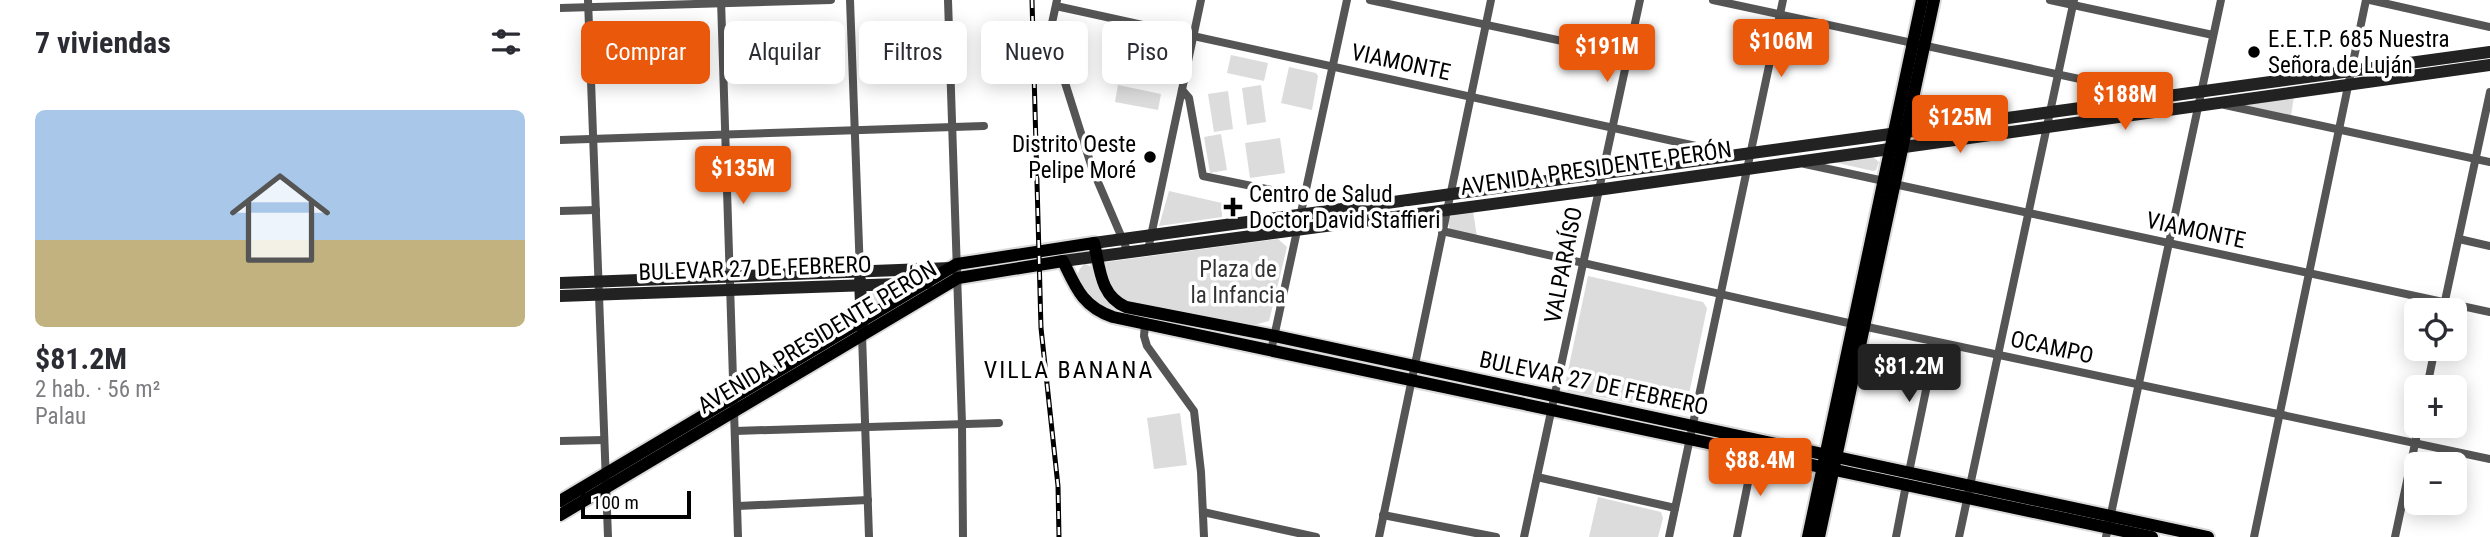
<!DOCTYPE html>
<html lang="es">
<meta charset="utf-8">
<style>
:root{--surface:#fff;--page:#f2f2f3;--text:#2b2b33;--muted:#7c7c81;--accent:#ea580c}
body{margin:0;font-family:"Roboto Condensed",sans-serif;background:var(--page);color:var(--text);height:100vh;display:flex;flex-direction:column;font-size:26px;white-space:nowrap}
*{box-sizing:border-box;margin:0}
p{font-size:23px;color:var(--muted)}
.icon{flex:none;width:38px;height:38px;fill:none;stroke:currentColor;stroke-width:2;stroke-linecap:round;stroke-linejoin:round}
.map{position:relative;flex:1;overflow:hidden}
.details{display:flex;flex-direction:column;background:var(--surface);width:560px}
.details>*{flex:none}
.guide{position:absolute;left:21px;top:21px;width:665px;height:63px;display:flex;gap:14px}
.tools{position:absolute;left:1844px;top:298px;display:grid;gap:14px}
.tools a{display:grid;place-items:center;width:63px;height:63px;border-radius:10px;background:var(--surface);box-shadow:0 4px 18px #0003;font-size:35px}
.scale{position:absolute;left:21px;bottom:18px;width:110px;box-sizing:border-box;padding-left:7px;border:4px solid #000;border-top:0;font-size:19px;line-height:24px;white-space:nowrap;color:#000;-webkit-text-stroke:5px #fff;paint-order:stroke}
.price{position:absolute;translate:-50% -60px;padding:0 16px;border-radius:7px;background:var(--accent);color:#fff;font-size:23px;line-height:46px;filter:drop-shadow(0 2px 4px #0008)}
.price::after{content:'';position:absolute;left:50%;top:42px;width:21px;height:16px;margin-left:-10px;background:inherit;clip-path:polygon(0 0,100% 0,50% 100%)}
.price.on{background:#222;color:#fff}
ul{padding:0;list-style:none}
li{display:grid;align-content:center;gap:14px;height:371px;padding:0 35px}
li span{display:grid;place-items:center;height:217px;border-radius:10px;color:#555}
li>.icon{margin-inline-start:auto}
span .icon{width:126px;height:126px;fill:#fffc;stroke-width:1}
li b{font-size:30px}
h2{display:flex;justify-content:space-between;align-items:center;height:84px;padding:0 35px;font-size:30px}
.pill{padding:0 24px;border-radius:10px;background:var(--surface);box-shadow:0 4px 18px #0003;font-size:24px;line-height:63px}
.pill.on{background:var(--accent);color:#fff}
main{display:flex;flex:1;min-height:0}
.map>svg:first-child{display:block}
</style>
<main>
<section class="details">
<h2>7 viviendas<svg class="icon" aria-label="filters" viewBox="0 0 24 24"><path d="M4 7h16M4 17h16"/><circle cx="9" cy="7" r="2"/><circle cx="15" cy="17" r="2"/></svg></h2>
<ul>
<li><span style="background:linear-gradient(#a9c7e8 60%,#c2b280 0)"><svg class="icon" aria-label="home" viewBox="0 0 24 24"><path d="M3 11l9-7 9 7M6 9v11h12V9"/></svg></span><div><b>$81.2M</b><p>2 hab. · 56 m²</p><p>Palau</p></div></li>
</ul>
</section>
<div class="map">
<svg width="1930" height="537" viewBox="0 0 1930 537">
<rect width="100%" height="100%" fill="#fff"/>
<g fill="#dcdcdc">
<polygon points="671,55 708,63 704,81 667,73"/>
<polygon points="729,67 756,73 758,76 752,110 721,103"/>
<polygon points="558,85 601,94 598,110 555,102"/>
<polygon points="701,85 706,122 687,125 682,88"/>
<polygon points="668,91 673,129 654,132 648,94"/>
<polygon points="1734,96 1731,116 1677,104"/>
<polygon points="661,134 667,170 650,173 644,137"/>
<polygon points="720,138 725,173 690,178 685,143"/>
<polygon points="1313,157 1319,162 1316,170 1313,171 1273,162"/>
<polygon points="609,191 662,203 662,217 599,226"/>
<path d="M913,211L917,237L890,229C883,212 901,212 913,211Z"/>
<path d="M718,239L727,247L709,321L694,325L565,300C552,289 549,278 546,262Z"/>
<path d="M525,264C543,268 532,294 552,307L549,313C535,306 504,278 525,264Z"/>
<polygon points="1028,276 1143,302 1147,308 1146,313 1126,408 1120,412 1008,391 1005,385"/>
<polygon points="338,291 339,293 304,313 305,294"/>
<polygon points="620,413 627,465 594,469 587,418"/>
<polygon points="1038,497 1101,512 1103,518 1098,537 1029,537"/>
</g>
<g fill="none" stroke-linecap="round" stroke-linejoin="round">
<g stroke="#dbdbdb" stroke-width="16">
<g id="primary">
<path d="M0,501L397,264L534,243C540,268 540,296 566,307L715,336L1648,537"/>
<path d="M0,515L398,278L503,261C516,288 523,307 553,317L1592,537"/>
<polyline points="1248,537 1362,0"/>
<polyline points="1259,537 1374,0"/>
</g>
</g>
<g stroke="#555" stroke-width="8">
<polyline points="28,0 48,537"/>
<polyline points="161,0 178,537"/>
<polyline points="290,0 300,273"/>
<polyline points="388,0 402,424 403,537"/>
<polyline points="497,0 492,23 501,70 532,168 568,252"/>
<polyline points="810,0 1068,55"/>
<polyline points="1153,0 1566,89 1572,94 1574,100"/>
<polyline points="1490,0 1653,35"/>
<polyline points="1810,0 1930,27"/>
<polyline points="496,6 1168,153"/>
<polyline points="0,8 271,0"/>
<polyline points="622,90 629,98 643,176 745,197"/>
<polyline points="1665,105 1930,162"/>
<polyline points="0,140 424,126"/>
<polyline points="1245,164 1324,181"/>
<polyline points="1334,184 1930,312"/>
<polyline points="0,211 36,210"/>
<polyline points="882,231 1293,324 1930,459"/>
<polyline points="1899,239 1930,246"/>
<polyline points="588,250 641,0"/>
<polyline points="1883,310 1930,92"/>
<polyline points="585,324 584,336 587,346 634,411 641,472 644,537"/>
<polyline points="302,335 309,537"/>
<polyline points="711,351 787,0"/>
<polyline points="1867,387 1875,348"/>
<polyline points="175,431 439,423"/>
<polyline points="0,441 44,440"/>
<polyline points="1349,472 1376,342"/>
<polyline points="977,477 1115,508"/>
<polyline points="178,506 308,500"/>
<polyline points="643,512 756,537"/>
<polyline points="823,515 936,537"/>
<polyline points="819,537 931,0"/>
<polyline points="964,537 1080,0"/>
<polyline points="1109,537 1223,0"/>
<polyline points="1177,537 1194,453"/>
<polyline points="1336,537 1346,485"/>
<polyline points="1399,537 1514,0"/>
<polyline points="1546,537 1661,0"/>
<polyline points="1694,537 1806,0"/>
<polyline points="1835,537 1859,425"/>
</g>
<g stroke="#222" stroke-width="12">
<polyline points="534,243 1930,52"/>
<polyline points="503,261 1037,190 1930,65"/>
<polyline points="300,280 302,328"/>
<polyline points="0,283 391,268"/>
<polyline points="0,296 367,283"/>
</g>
<use href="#primary" stroke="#000" stroke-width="12"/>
<g stroke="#000" stroke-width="5">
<polyline id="rail" points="472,0 481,328 498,486 499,537"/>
</g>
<use href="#rail" stroke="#fff" stroke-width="2.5" stroke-dasharray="8" stroke-linecap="butt"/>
</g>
<g fill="#000" stroke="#fff" stroke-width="2.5">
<circle cx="1694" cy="52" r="7"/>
<circle cx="590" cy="157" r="7"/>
<path d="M669.5 196.5h7v7h7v7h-7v7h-7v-7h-7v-7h7z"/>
</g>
<g text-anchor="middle" stroke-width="7" stroke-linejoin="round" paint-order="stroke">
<g font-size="23" fill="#000" stroke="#fff" text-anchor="start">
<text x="1708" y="47">E.E.T.P. 685 Nuestra<tspan x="1708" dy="26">Señora de Luján</tspan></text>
<text x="576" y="152" text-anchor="end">Distrito Oeste<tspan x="576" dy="26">Pelipe Moré</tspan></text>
<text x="689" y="202">Centro de Salud<tspan x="689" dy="26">Doctor David Staffieri</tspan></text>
</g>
<g font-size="23" fill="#000" stroke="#fff">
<text transform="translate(841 62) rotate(12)" y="8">VIAMONTE</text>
<text transform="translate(1036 168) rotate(-8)" y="8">AVENIDA PRESIDENTE PERÓN</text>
<text transform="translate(1636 230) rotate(12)" y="8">VIAMONTE</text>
<text transform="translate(1003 265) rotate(-79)" y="8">VALPARAÍSO</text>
<text transform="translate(195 268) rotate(-2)" y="8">BULEVAR 27 DE FEBRERO</text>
<text transform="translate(257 337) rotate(-31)" y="8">AVENIDA PRESIDENTE PERÓN</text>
<text transform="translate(1492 347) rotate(12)" y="8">OCAMPO</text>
<text transform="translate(1034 383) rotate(12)" y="8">BULEVAR 27 DE FEBRERO</text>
</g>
<g font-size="23" fill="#333" stroke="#fff">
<text x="678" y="277">Plaza de<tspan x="678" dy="26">la Infancia</tspan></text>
</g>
<g font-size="24" letter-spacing="2" fill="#000" stroke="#fff">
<text x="509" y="378">VILLA BANANA</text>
</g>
</g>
</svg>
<div class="tools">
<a><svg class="icon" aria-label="locate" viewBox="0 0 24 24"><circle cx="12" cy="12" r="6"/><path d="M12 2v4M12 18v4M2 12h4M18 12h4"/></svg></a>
<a>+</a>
<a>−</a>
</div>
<div class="scale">100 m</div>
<b class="price" style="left:1221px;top:79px">$106M</b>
<b class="price" style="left:1047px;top:84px">$191M</b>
<b class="price" style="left:1565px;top:132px">$188M</b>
<b class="price" style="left:1400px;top:155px">$125M</b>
<b class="price" style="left:183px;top:206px">$135M</b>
<b class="price on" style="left:1349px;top:404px">$81.2M</b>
<b class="price" style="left:1200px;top:498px">$88.4M</b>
<div class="guide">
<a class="pill on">Comprar</a>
<a class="pill">Alquilar</a>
<a class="pill">Filtros</a>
<a class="pill">Nuevo</a>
<a class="pill">Piso</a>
</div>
</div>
</main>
